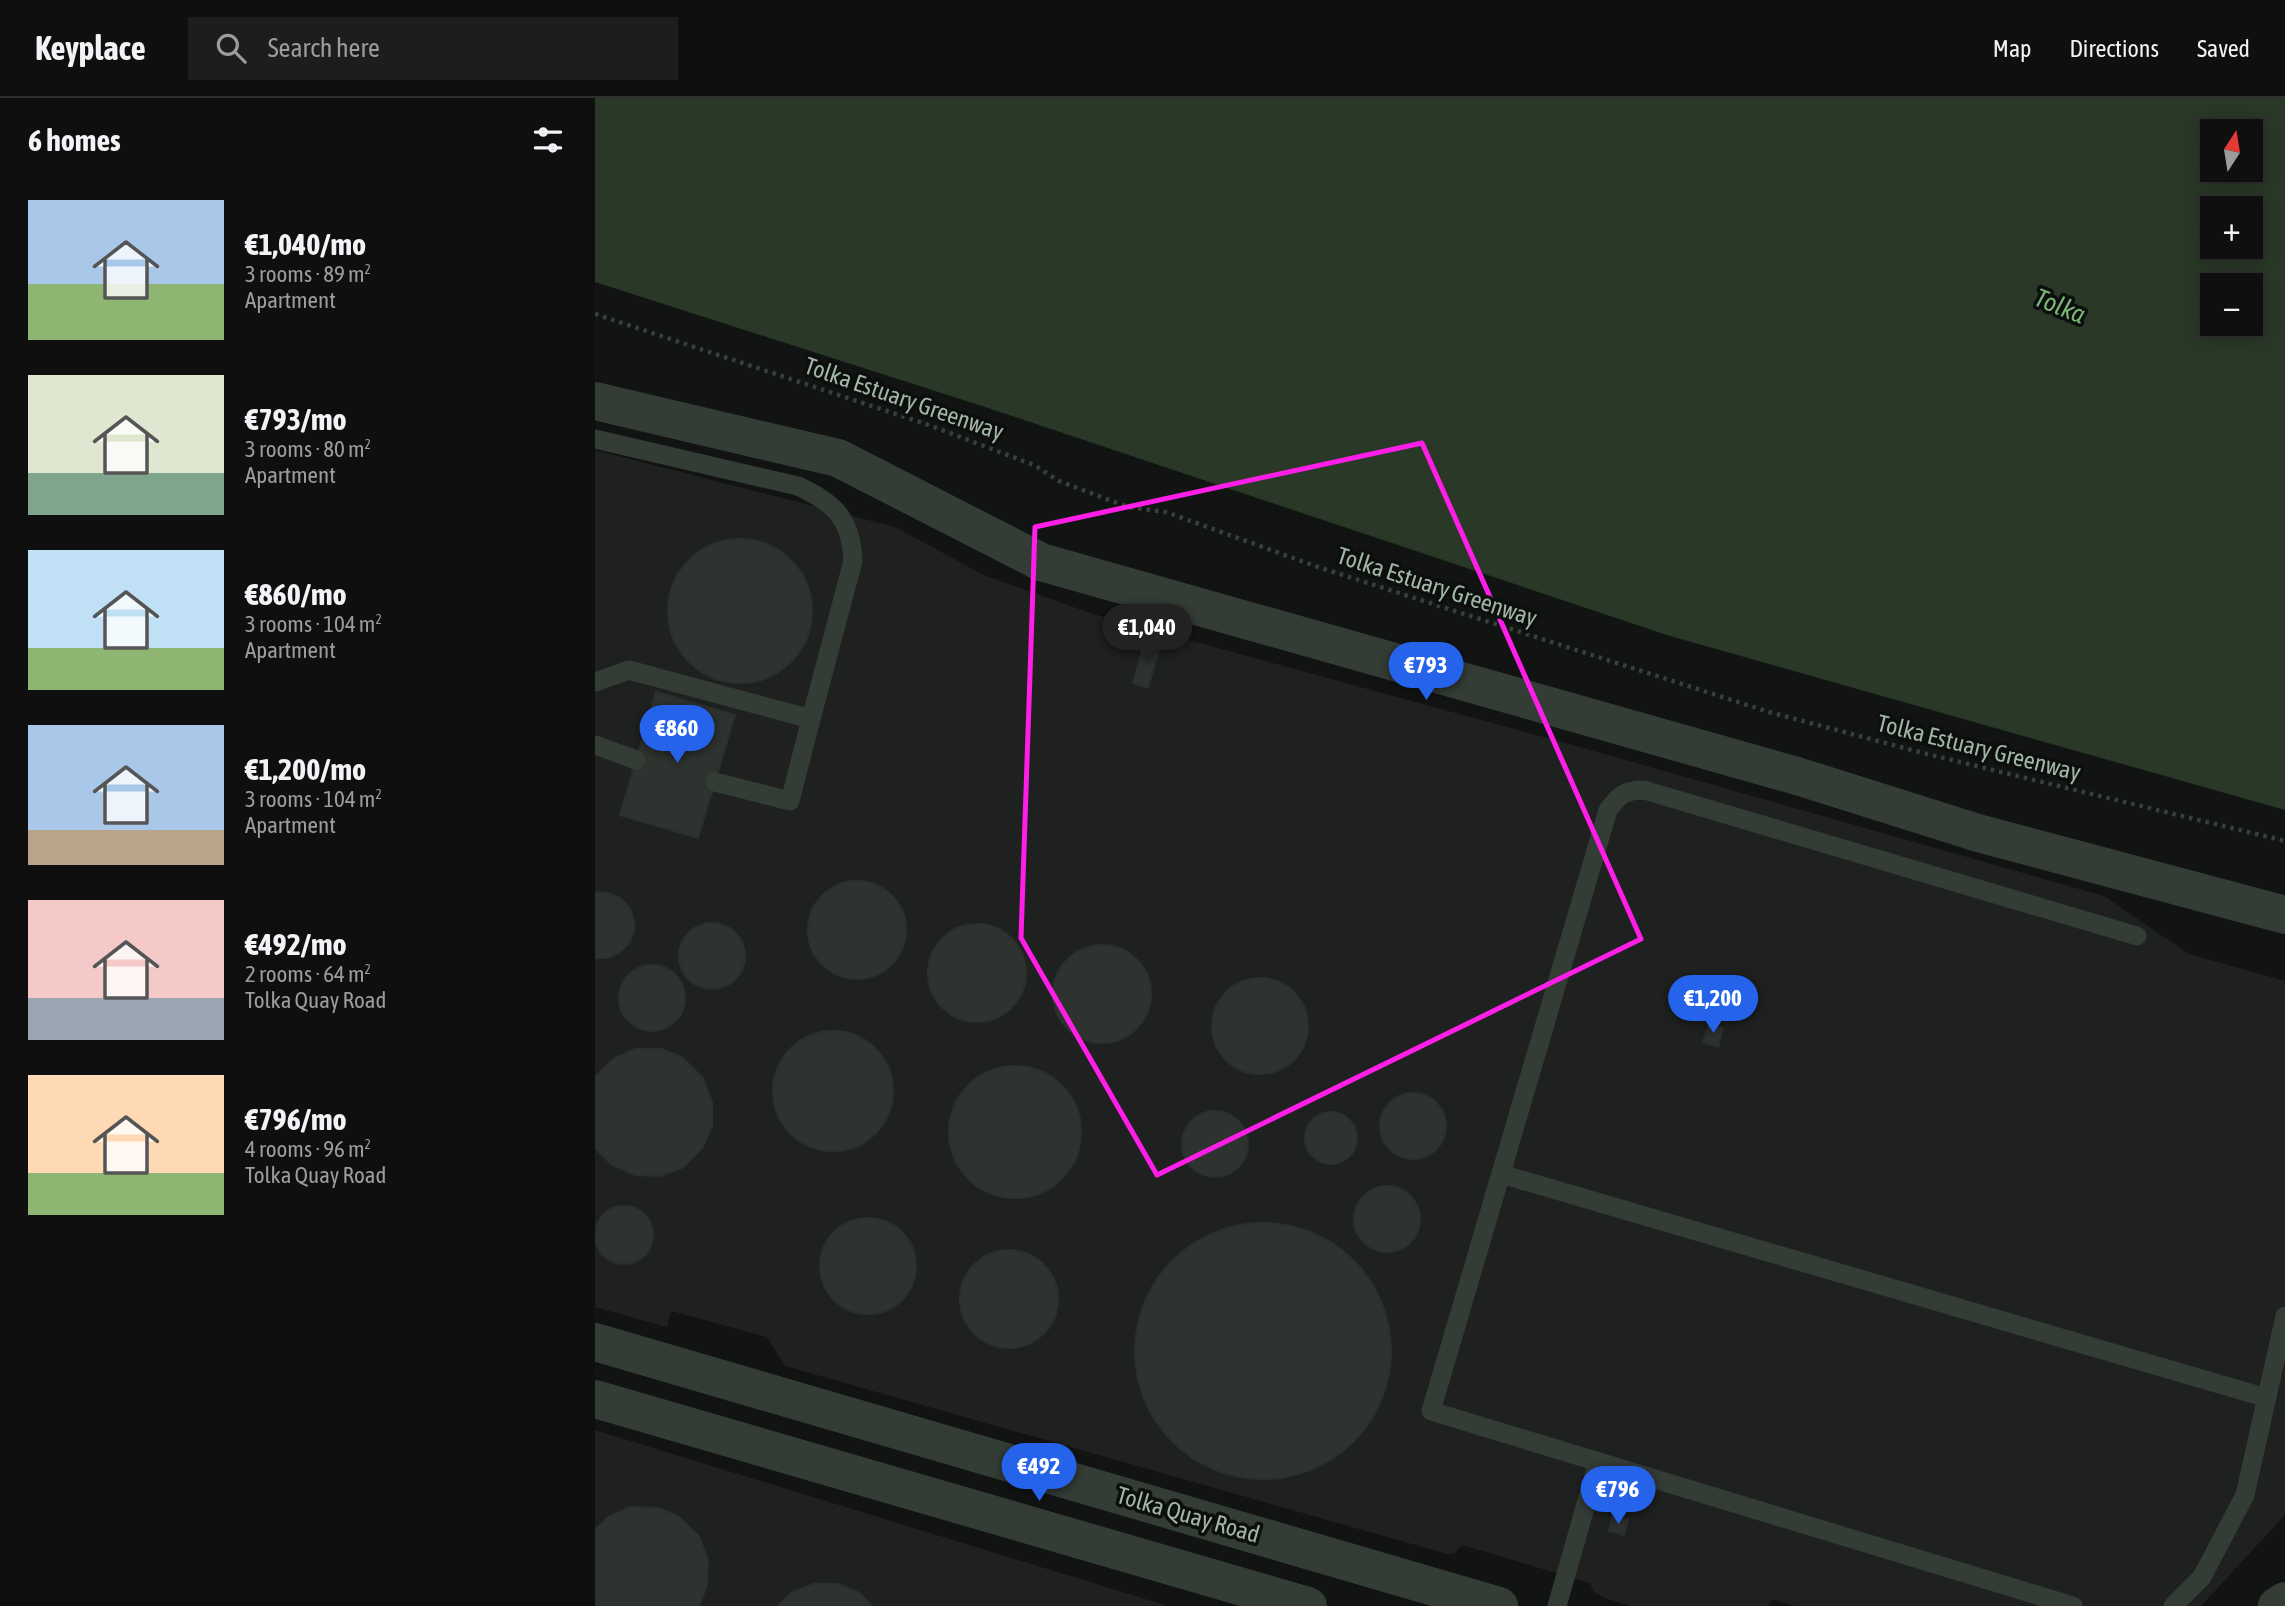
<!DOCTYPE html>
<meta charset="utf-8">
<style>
:root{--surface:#0e0f0e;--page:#1c1d1c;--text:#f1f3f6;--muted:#9b9c9e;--line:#2e2f2e;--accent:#2563eb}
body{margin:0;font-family:"Asap Condensed",sans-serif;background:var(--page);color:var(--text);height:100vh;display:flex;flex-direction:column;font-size:26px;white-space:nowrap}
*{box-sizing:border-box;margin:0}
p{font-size:23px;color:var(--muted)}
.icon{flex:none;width:38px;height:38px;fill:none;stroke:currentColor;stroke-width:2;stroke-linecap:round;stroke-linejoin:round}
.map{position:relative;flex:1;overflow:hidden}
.drawer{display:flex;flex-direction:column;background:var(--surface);width:595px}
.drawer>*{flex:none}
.needle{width:46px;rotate:12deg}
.buttons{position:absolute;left:1605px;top:21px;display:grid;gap:14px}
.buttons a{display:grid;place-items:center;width:63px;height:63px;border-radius:0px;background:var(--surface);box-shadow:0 4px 18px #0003,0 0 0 2px var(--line);font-size:35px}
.price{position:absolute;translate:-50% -60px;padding:0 16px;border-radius:24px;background:var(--accent);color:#fff;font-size:23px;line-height:46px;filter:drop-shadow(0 2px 4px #0008)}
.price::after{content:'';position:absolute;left:50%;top:42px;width:21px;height:16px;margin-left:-10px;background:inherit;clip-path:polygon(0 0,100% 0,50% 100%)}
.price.current{background:#222;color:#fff}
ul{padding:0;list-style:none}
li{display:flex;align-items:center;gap:21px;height:175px;padding:0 28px}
li span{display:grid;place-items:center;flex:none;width:196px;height:140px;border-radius:0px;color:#555}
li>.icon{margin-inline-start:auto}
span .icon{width:84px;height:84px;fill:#fffc;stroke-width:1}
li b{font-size:30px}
h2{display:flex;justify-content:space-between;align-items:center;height:84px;padding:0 28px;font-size:30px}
header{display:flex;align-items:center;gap:42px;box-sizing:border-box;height:98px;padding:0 35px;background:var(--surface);border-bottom:2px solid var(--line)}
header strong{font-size:33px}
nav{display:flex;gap:38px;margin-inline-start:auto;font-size:24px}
.search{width:490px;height:63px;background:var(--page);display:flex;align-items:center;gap:18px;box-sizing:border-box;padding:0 24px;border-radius:0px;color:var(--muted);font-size:26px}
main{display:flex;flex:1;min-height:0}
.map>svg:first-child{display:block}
</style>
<header>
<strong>Keyplace</strong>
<div class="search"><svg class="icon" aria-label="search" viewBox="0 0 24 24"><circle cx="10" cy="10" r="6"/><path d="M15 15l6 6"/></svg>Search here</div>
<nav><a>Map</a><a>Directions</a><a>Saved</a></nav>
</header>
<main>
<section class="drawer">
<h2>6 homes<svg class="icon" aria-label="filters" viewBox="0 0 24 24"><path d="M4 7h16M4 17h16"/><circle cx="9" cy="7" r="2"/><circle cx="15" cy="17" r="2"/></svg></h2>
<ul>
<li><span style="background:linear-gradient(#a9c7e8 60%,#8fb573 0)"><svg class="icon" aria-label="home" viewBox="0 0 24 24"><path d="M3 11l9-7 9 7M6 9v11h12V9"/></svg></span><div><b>€1,040/mo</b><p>3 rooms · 89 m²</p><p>Apartment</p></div></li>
<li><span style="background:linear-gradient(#dfe7d0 70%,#7fa58c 0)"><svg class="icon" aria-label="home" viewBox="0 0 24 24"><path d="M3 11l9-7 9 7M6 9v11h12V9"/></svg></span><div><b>€793/mo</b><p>3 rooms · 80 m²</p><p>Apartment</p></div></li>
<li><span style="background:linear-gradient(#bfe0f5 70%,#8fb573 0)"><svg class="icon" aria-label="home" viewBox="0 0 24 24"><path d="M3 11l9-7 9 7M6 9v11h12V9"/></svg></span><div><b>€860/mo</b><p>3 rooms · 104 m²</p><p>Apartment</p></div></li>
<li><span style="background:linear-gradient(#a9c7e8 75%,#b9a48a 0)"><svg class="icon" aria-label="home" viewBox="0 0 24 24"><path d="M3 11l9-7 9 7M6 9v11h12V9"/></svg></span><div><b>€1,200/mo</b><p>3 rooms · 104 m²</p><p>Apartment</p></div></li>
<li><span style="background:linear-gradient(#f6c9c9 70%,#9aa5b1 0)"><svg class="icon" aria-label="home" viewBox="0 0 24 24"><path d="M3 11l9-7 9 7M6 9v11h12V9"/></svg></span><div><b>€492/mo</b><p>2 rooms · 64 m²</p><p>Tolka Quay Road</p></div></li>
<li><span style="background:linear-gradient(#ffd9b3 70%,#8fb573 0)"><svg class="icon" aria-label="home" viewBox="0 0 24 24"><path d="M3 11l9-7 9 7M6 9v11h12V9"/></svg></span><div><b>€796/mo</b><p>4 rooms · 96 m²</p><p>Tolka Quay Road</p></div></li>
</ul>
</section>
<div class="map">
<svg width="1690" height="1508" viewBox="0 0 1690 1508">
<rect width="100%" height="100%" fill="#121413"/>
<g fill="#1e211f">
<polygon points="0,352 300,429 389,477 495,515 992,651 1509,798 1594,856 1690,883 1690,1417 1606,1508 1199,1508 1177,1501 1174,1508 1035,1508 1012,1501 999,1494 995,1485 867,1447 859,1456 852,1456 190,1268 172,1239 76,1213 72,1229 0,1209"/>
<polygon points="0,1332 573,1508 0,1508"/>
</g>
<path fill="#293827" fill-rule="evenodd" d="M0,0H1690V712L1075,538L387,308L0,184ZM1617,33H1656V72H1617ZM1617,110H1656V149H1617ZM1617,187H1656V226H1617Z"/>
<g fill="#2f3330" stroke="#2c302d" stroke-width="2">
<circle cx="145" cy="513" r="72"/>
<polygon points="550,542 565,547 553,590 538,585"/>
<polygon points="61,594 140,617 103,740 25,717"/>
<circle cx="262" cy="832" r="49"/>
<polygon points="0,794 13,795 24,799 34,809 39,822 39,834 34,845 24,855 12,860 0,860"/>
<circle cx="117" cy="858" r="33"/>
<circle cx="382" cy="875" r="49"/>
<circle cx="507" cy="896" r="49"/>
<circle cx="57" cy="900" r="33"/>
<circle cx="665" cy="928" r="48"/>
<polygon points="1114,926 1128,930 1123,949 1108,944"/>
<circle cx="238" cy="993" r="60"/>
<polygon points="40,951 67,951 87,959 108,980 117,1004 117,1028 108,1049 89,1069 65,1078 40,1077 17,1067 0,1050 0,979 18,961"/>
<circle cx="420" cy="1034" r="66"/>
<circle cx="818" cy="1028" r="33"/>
<circle cx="620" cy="1046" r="33"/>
<circle cx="736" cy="1040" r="26"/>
<circle cx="792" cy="1121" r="33"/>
<circle cx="29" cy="1137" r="29"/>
<circle cx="273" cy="1168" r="48"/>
<circle cx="668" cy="1253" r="128"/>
<circle cx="414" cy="1201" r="49"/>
<polygon points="35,1409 63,1410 83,1418 104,1438 113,1462 112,1487 104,1508 0,1508 0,1432 13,1419"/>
<polygon points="1017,1419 1033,1422 1029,1437 1014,1433"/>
<polygon points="218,1486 243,1486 263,1494 277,1508 183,1508 196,1495"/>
</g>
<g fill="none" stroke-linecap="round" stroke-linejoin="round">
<polyline stroke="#38403a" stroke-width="4.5" stroke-dasharray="3.5 5" stroke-linecap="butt" points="0,216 331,326 439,367 464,383 533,409 571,414 720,468 1174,614 1328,655 1690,743"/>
<g stroke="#343c36" stroke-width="19">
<path d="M0,341L203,388C240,405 256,421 258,463L216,621"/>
<polyline points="0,584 34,572 216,621 195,703 120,684"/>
<polyline points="0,647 41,662"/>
<polyline points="906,1076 1672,1300"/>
<polyline points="962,1508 1003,1364"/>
<path d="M1478,1508L836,1313L1013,712C1024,697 1030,692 1049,692L1542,838"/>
<polyline points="1578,1508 1607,1479 1650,1397 1690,1218"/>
</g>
<g stroke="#343c36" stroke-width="38">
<polyline points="0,1244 904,1508"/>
<polyline points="1682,1508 1690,1503"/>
</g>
<g stroke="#343c36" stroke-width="38">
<polyline points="0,303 243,360 446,464 1202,678 1383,735 1690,817"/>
<polyline points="0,1301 713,1508"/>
</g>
</g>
<path fill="none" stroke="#ff1ee8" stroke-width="5" stroke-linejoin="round" d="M827,345L1046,841L562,1077L426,840L440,429Z"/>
<g text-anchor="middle" stroke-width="7" stroke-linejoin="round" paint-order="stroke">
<g font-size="24" fill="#a2b6a4" stroke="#0d0f0e">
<text transform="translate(309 301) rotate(19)" y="8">Tolka Estuary Greenway</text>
<text transform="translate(842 489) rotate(18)" y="8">Tolka Estuary Greenway</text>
<text transform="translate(1384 650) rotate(14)" y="8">Tolka Estuary Greenway</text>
<text transform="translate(593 1417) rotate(16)" y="8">Tolka Quay Road</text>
</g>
<g font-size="26" font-style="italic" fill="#7ab574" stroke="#0d0f0e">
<text transform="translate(1465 208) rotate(22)" y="9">Tolka</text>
</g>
</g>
</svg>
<div class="buttons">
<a><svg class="needle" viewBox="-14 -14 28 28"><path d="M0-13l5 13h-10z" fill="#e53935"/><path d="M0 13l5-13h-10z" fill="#9b9c9e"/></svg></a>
<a>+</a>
<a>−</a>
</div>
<b class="price current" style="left:552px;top:566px">€1,040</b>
<b class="price" style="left:831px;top:604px">€793</b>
<b class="price" style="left:82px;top:667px">€860</b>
<b class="price" style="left:1118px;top:937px">€1,200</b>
<b class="price" style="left:444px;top:1405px">€492</b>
<b class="price" style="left:1023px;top:1428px">€796</b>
</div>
</main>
